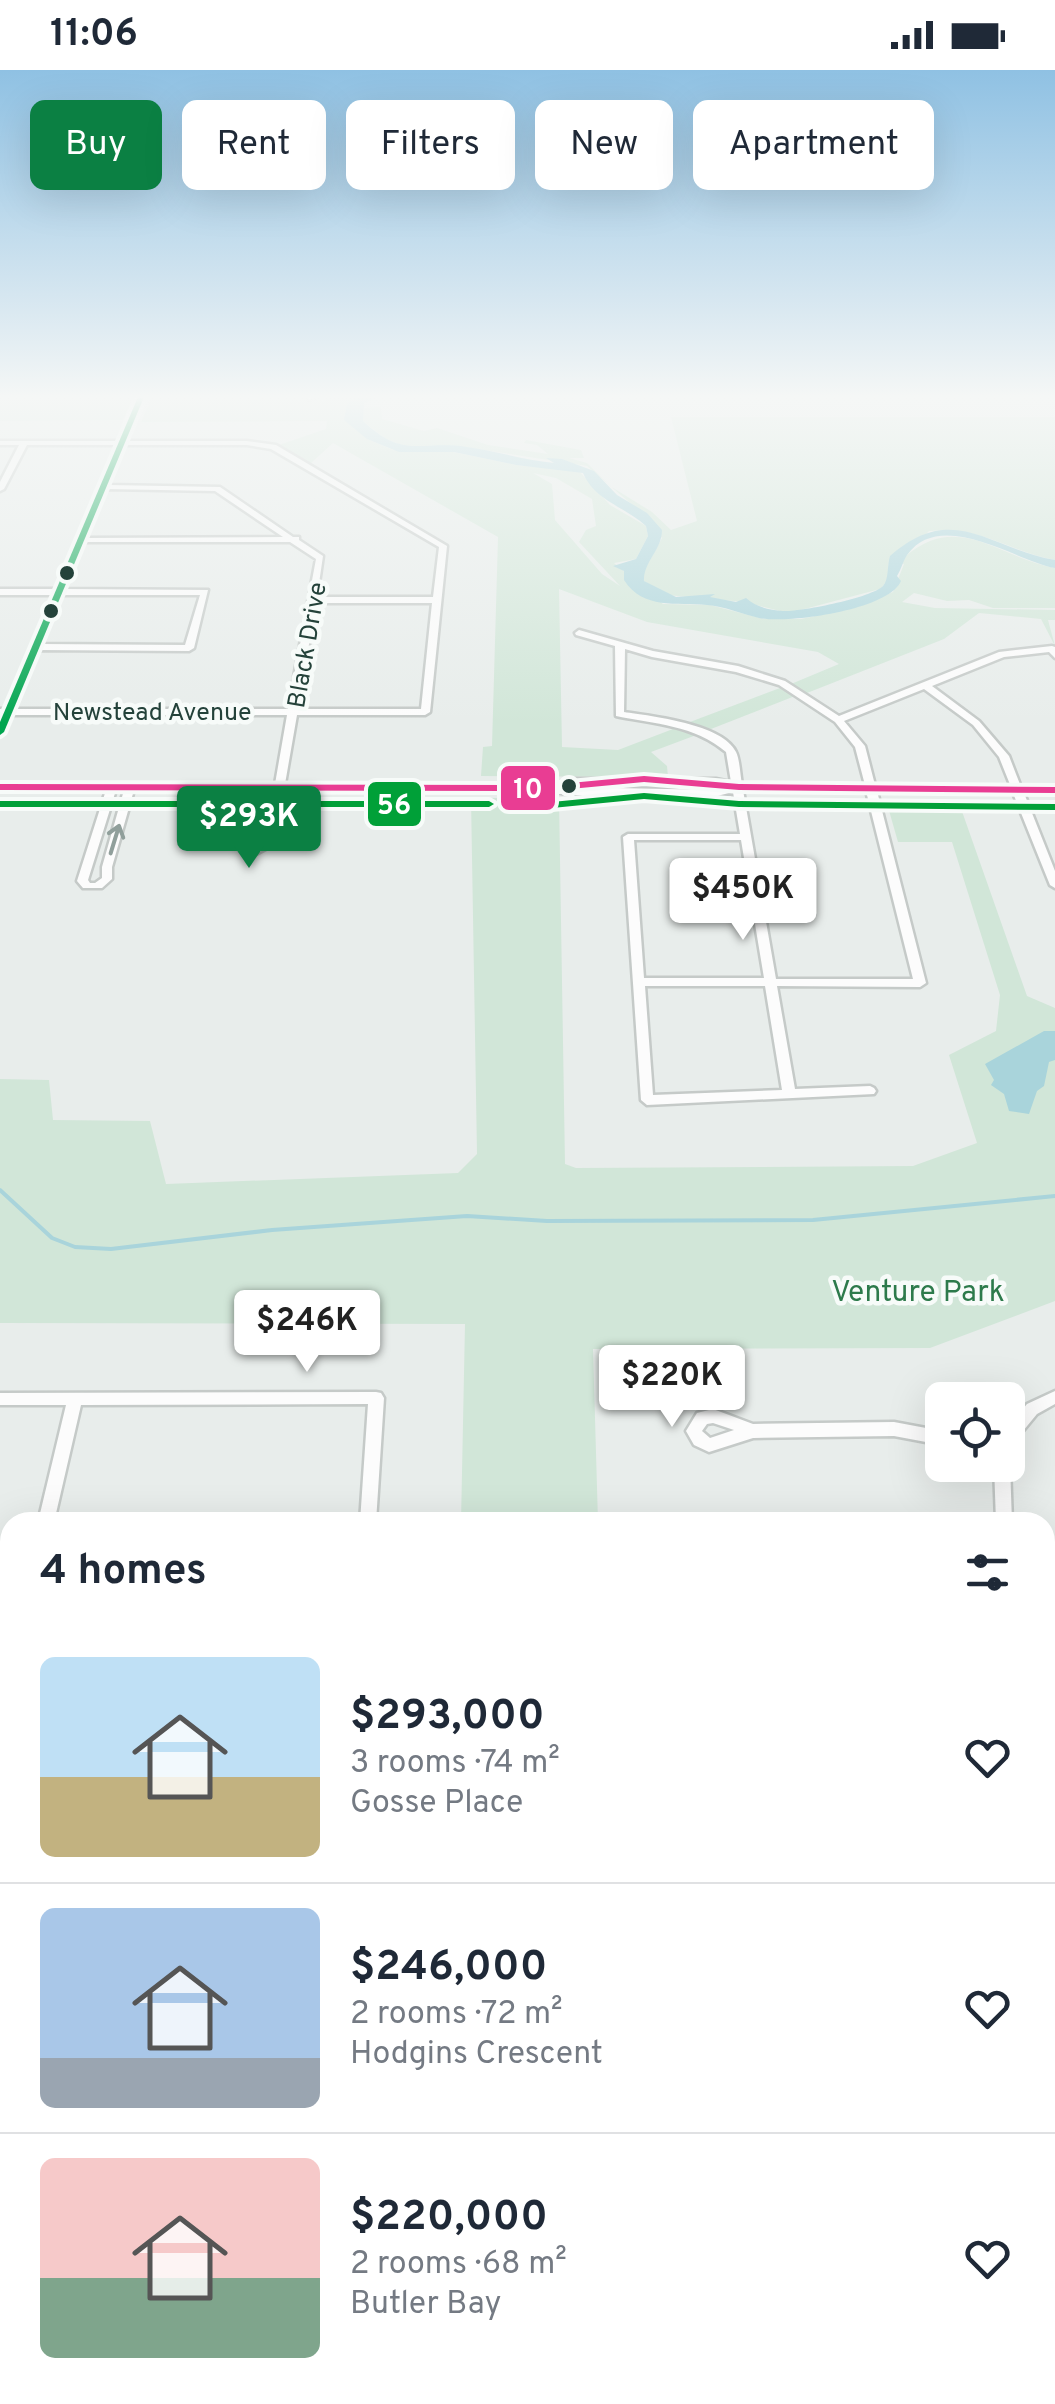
<!DOCTYPE html>
<meta charset="utf-8">
<style>
:root{--surface:#fff;--page:#f6f6f7;--text:#1f2937;--muted:#747a83;--line:#e0e1e3;--accent:#0b8043}
body{margin:0;font-family:Overpass,sans-serif;background:var(--page);color:var(--text);height:100vh;display:flex;flex-direction:column;font-size:38px;white-space:nowrap}
*{box-sizing:border-box;margin:0}
p{font-size:32px;color:var(--muted)}
.icon{flex:none;width:55px;height:55px;fill:none;stroke:currentColor;stroke-width:2;stroke-linecap:round;stroke-linejoin:round}
.map{position:relative;flex:1;overflow:hidden}
.details{position:absolute;left:0px;top:1442px;width:1055px;height:892px;display:flex;flex-direction:column;background:var(--surface);border-radius:30px 30px 0 0;box-shadow:0 10px 40px #0002}
.details>*{flex:none}
.banner{position:absolute;left:30px;top:30px;width:995px;height:90px;display:flex;gap:20px}
.controls{position:absolute;left:925px;top:1312px;display:grid;gap:20px}
.controls a{display:grid;place-items:center;width:100px;height:100px;border-radius:15px;background:var(--surface);box-shadow:0 10px 40px #0002;font-size:50px}
.price{position:absolute;translate:-50% -85px;padding:0 22px;border-radius:10px;background:#fff;color:#222;font-size:32px;line-height:65px;filter:drop-shadow(0 2px 5px #0008)}
.price::after{content:'';position:absolute;left:50%;top:60px;width:30px;height:22px;margin-left:-15px;background:inherit;clip-path:polygon(0 0,100% 0,50% 100%)}
.price.active{background:var(--accent);color:#fff}
ul{padding:0;list-style:none}
li{display:flex;align-items:center;gap:30px;height:250px;padding:0 40px}
li+li{border-top:2px solid var(--line)}
li span{display:grid;place-items:center;flex:none;width:280px;height:200px;border-radius:15px;color:#555}
li>.icon{margin-inline-start:auto}
span .icon{width:120px;height:120px;fill:#fffc;stroke-width:1}
li b{font-size:42px}
h2{display:flex;justify-content:space-between;align-items:center;height:120px;padding:0 40px;font-size:42px}
.tag{padding:0 35px;border-radius:15px;background:var(--surface);box-shadow:0 10px 40px #0002;font-size:35px;line-height:90px}
.tag.active{background:var(--accent);color:#fff}
.status{display:flex;justify-content:space-between;align-items:center;height:70px;padding:0 50px;background:var(--surface);direction:ltr}
.status svg{height:28px;fill:currentColor}
.map>svg:first-child{display:block}
</style>
<div class="status"><b>11:06</b><svg viewBox="0 0 49 12"><path d="M0 12V9h3v3zM5 12V6h3v6zM10 12V3h3v9zM15 12V0h3v12zM26 1h20v11H26zM47 4h2v5h-2z"/></svg></div>
<div class="map">
<svg width="1055" height="2334" viewBox="0 0 1055 2334">
<rect width="100%" height="100%" fill="#e8edeb"/>
<g fill="#d1e6d8" fill-rule="evenodd">
<path d="M329,327H357L347,334L367,369L393,380L453,382L516,395L579,401L610,435L646,456L648,466L636,489L614,493L663,534L710,535L764,549H801L853,538L893,522L904,494L889,490L888,510L880,519L797,541H780L744,532L667,525L644,511V501L662,468L636,438L587,396L458,376L423,379L403,376L384,368L363,351L362,345L365,338L381,337L382,349L424,361L437,358L488,375L548,384L537,375L524,373L526,370L581,380L584,388H569L587,393L610,416L652,442L671,460L697,451L671,347H1055V490C1008,481 981,456 929,461L906,486C959,441 999,488 1055,498V538H993L969,530L947,531L914,523L902,532L935,538L1055,540V550H1048L1055,576L1041,549L979,543L944,569L807,623L791,614L839,594L818,582L647,552L559,519L562,677L618,680L673,659L699,664L651,682L667,696L668,707L481,706L483,677L492,676L498,467L333,373L311,393L279,375L326,359L327,351L141,352L151,330L325,331ZM533,403L556,408L592,429L596,456L586,460L579,472L620,516L602,504L555,450L552,414Z"/>
<polygon points="0,330 132,330 123,350 0,351"/>
<polygon points="780,618 795,626 711,659 690,652"/>
<polygon points="471,728 559,728 565,1094 576,1098 913,1096 977,1073 949,985 996,961 1000,925 952,772 898,772 886,730 958,730 1027,926 1055,938 1055,1231 930,1278 593,1279 598,1452 461,1452 465,1254 0,1253 0,1009 49,1010 53,1050 150,1051 166,1114 458,1103 477,1084"/>
<polygon points="371,2325 490,2325 490,2334 370,2334"/>
<polygon points="572,2325 700,2325 701,2334 572,2334"/>
</g>
<g fill="#a9d4db">
<path d="M357,327H379L364,333L363,351C404,390 421,370 467,377C496,381 524,390 554,393L546,388L562,389L594,401L617,425L647,443L662,460C662,480 643,492 644,511L676,527L715,524L710,527L736,532L746,528C756,537 769,540 783,541C800,542 871,528 883,516C889,510 887,495 890,486C953,430 990,479 1055,490V498C1014,490 941,438 907,485C903,491 901,500 897,506L901,511C889,540 787,554 759,548C742,544 724,536 707,535C677,532 643,540 624,510V501L613,496L636,489L648,466L646,456C624,436 595,431 583,403L516,395L454,382H399L367,369L344,350L347,334Z"/>
<polygon points="1044,961 1055,961 1055,990 1049,992 1044,1016 1037,1021 1029,1044 1009,1041 1004,1024 991,1015 994,1010 985,994"/>
</g>
<g fill="none" stroke-linecap="round" stroke-linejoin="round">
<polyline stroke="#a9d4db" stroke-width="4" points="0,1120 52,1168 75,1177 111,1179 272,1160 467,1146 547,1151 813,1150 1055,1126"/>
<g stroke="#c5cac8" stroke-width="5">
<g id="minor">
<path d="M137,327H145L126,371H247L276,375L447,476L430,642L425,645H297L285,714L552,715L573,709H716L731,712L726,682C694,655 655,654 616,646L615,576L576,565L575,563L579,560L653,581L738,596L785,611L839,646L999,582L1052,576L1055,577V588L1049,582L1004,587L932,616L979,651L1009,686L1021,717H1055V723H1024L1055,801V818L1050,815L1013,723L877,721L926,913L920,917L777,916L795,1019L870,1016L874,1018L876,1021L874,1024L647,1035L641,1030L623,767L628,764H740L733,722L717,726L573,725L549,721H289L279,772L254,785L241,782L237,773L257,750L263,721L134,720L112,797V809L102,818H83L77,811L106,720H0V714H275L287,645H12L5,662L0,665L2,645H0V639H5L53,525H0V519H56L117,375H27L4,419L0,421V412L19,375H0V371H119ZM124,375H247L271,379L439,477L433,527H317L323,486L299,470V467H293L220,417L108,415ZM106,419L215,421L283,467L86,468ZM84,472H290L316,489L288,639H14L39,580L189,581L194,578L208,520L64,519ZM62,525H200L185,575L41,574ZM316,533H432L421,639H298ZM625,579L652,587L736,602L779,615L835,652L855,677L865,715L742,714C740,705 740,690 736,682C723,654 651,646 624,642ZM924,619L973,655L999,687L1011,717L875,715L865,676L844,651ZM573,715H716L726,717L717,720L564,717ZM116,720H124L102,797V808L95,813H90L88,810ZM743,720L866,721L913,909H776ZM273,721H278L269,770L253,778H249L247,773L267,751ZM634,770H741L764,908H644ZM645,916H765L782,1020L653,1025Z"/>
<polygon points="306,327 318,327 309,330"/>
<polygon points="1055,1321 1055,1334 1037,1344 1013,1373 1008,1375 1008,1357 1027,1334"/>
<polygon points="376,1322 381,1323 384,1328 376,1452 360,1452 368,1334 81,1335 54,1452 38,1452 66,1335 0,1335 0,1323"/>
<path d="M713,1339L753,1354L894,1352L942,1361V1375L894,1366L753,1368L709,1382L694,1375L686,1361L697,1343ZM713,1353L734,1360L710,1368L702,1361L707,1354Z"/>
<polygon points="1008,1390 1010,1395 1012,1452 996,1452 994,1395 1008,1395"/>
<rect x="0" y="1485" width="10" height="16"/>
<polygon points="10,1595 10,1638 6,1649 0,1652 0,1609 4,1597"/>
<rect x="0" y="1715" width="10" height="18"/>
<polygon points="1045,1718 1055,1720 1055,1738 1045,1736"/>
<polygon points="1045,1756 1055,1758 1055,1776 1045,1774"/>
<rect x="0" y="2003" width="10" height="20"/>
<polygon points="10,2038 10,2085 7,2091 0,2094 0,2047 3,2041"/>
<polygon points="207,2325 229,2325 227,2334 205,2334"/>
<polygon points="496,2325 518,2325 517,2334 495,2334"/>
<rect x="537" y="2325" width="22" height="9"/>
<polygon points="843,2325 865,2325 862,2334 840,2334"/>
<rect x="1008" y="2325" width="22" height="9"/>
</g>
</g>
<use href="#minor" fill="#fcfcfc" fill-rule="evenodd"/>
<g stroke="#f7fbf9" stroke-width="8">
<polygon id="bus-1" points="644,706 739,714 1055,717 1055,723 739,720 644,712 549,721 0,720 0,714 549,715"/>
</g>
<g stroke="#f7fbf9" stroke-width="8">
<g id="bus-2">
<polygon points="644,723 739,731 1055,734 1055,740 739,737 644,729 552,738 547,735 552,732"/>
<polygon points="0,731 489,731 494,734 489,737 0,737"/>
</g>
</g>
<g stroke="#f7fbf9" stroke-width="8">
<polygon id="bus-3" points="138,327 144,327 4,662 0,665 0,652"/>
</g>
<use href="#bus-1" fill="#e93d93" fill-rule="evenodd"/>
<use href="#bus-2" fill="#00a038" fill-rule="evenodd"/>
<use href="#bus-3" fill="#00a54f" fill-rule="evenodd"/>
</g>
<defs><path id="oneway-shaft" d="M-6 0H5M1.5-3L5.5 0L1.5 3" fill="none" stroke-width="1.6" stroke-linecap="round" stroke-linejoin="round" transform="scale(2.5)"/></defs>
<use stroke="#909f9b" href="#oneway-shaft" transform="translate(115 769) rotate(-73)"/>
<linearGradient id="sky" x2="0" y2="1"><stop stop-color="#8fc1e3"/><stop offset="0.5" stop-color="#f5f7f6"/><stop offset="1" stop-color="#f5f7f6" stop-opacity="0"/></linearGradient>
<rect width="1055" height="654" fill="url(#sky)"/>
<g fill="#24423a" stroke="#f7fbf9" stroke-width="4">
<circle cx="67" cy="503" r="9"/>
<circle cx="51" cy="541" r="9"/>
<circle cx="569" cy="716" r="9"/>
</g>
<g text-anchor="middle" stroke-width="9" stroke-linejoin="round" paint-order="stroke">
<g font-size="25" fill="#24423a" stroke="#f7fbf9">
<text transform="translate(306 575) rotate(-80)" y="9">Black Drive</text>
<text x="152" y="650">Newstead Avenue</text>
</g>
<g font-size="30" fill="#2d7a4b" stroke="#f7fbf9">
<text x="918" y="1231">Venture Park</text>
</g>
</g>
<g stroke="#f7fbf9" stroke-width="4">
<rect x="499" y="694" width="58" height="48" rx="10" fill="#e93d93"/>
<rect x="366" y="710" width="57" height="48" rx="10" fill="#00a038"/>
</g>
<g font-size="28" text-anchor="middle" font-weight="bold" fill="#fff">
<text x="528" y="728">10</text>
<text x="394" y="744">56</text>
</g>
</svg>
<div class="controls">
<a><svg class="icon" aria-label="locate" viewBox="0 0 24 24"><circle cx="12" cy="12" r="6"/><path d="M12 2v4M12 18v4M2 12h4M18 12h4"/></svg></a>
</div>
<b class="price active" style="left:249px;top:801px">$293K</b>
<b class="price" style="left:743px;top:873px">$450K</b>
<b class="price" style="left:307px;top:1305px">$246K</b>
<b class="price" style="left:672px;top:1360px">$220K</b>
<div class="banner">
<a class="tag active">Buy</a>
<a class="tag">Rent</a>
<a class="tag">Filters</a>
<a class="tag">New</a>
<a class="tag">Apartment</a>
</div>
<section class="details">
<h2>4 homes<svg class="icon" aria-label="filters" viewBox="0 0 24 24"><path d="M4 7h16M4 17h16"/><circle cx="9" cy="7" r="2"/><circle cx="15" cy="17" r="2"/></svg></h2>
<ul>
<li><span style="background:linear-gradient(#bfe0f5 60%,#c2b280 0)"><svg class="icon" aria-label="home" viewBox="0 0 24 24"><path d="M3 11l9-7 9 7M6 9v11h12V9"/></svg></span><div><b>$293,000</b><p>3 rooms · 74 m²</p><p>Gosse Place</p></div><svg class="icon" aria-label="heart" viewBox="0 0 24 24"><path d="M12 20l-8-8c-3-5 5-10 8-4 3-6 11-1 8 4z"/></svg></li>
<li><span style="background:linear-gradient(#a9c7e8 75%,#9aa5b1 0)"><svg class="icon" aria-label="home" viewBox="0 0 24 24"><path d="M3 11l9-7 9 7M6 9v11h12V9"/></svg></span><div><b>$246,000</b><p>2 rooms · 72 m²</p><p>Hodgins Crescent</p></div><svg class="icon" aria-label="heart" viewBox="0 0 24 24"><path d="M12 20l-8-8c-3-5 5-10 8-4 3-6 11-1 8 4z"/></svg></li>
<li><span style="background:linear-gradient(#f6c9c9 60%,#7fa58c 0)"><svg class="icon" aria-label="home" viewBox="0 0 24 24"><path d="M3 11l9-7 9 7M6 9v11h12V9"/></svg></span><div><b>$220,000</b><p>2 rooms · 68 m²</p><p>Butler Bay</p></div><svg class="icon" aria-label="heart" viewBox="0 0 24 24"><path d="M12 20l-8-8c-3-5 5-10 8-4 3-6 11-1 8 4z"/></svg></li>
</ul>
</section>
</div>
